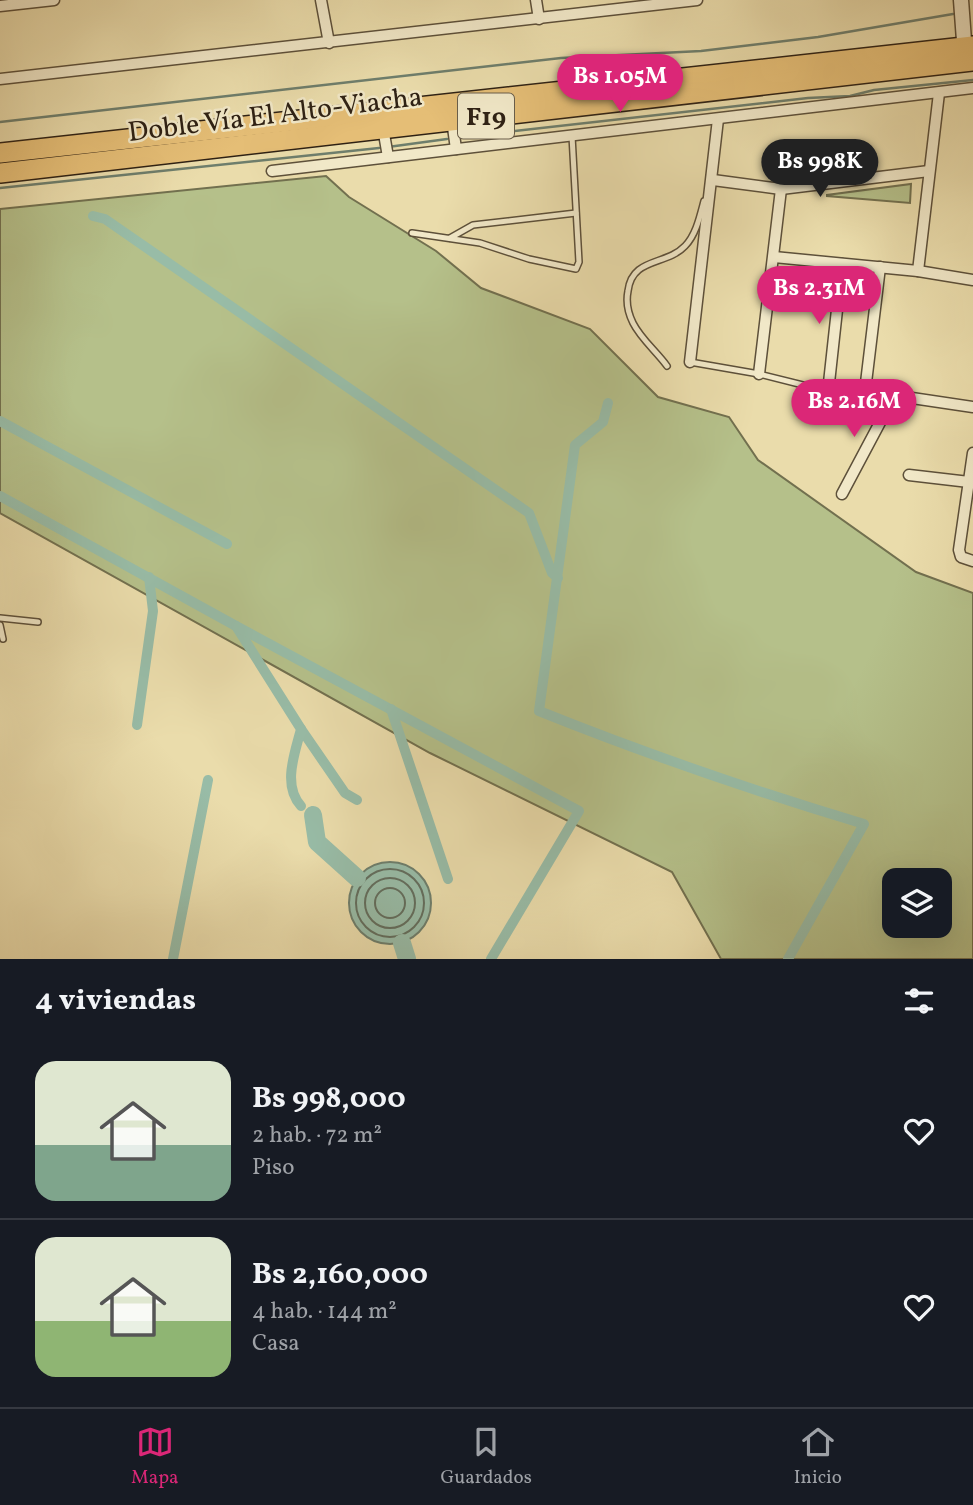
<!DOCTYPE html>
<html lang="es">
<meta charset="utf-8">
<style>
:root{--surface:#171b24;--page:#242831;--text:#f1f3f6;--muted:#9ea1a6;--line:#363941;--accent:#db2777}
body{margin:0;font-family:Vollkorn,serif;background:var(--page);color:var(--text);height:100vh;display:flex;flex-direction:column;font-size:26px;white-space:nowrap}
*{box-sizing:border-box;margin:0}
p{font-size:23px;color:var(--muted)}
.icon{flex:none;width:38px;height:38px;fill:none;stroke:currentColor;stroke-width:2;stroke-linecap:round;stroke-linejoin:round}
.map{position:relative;height:959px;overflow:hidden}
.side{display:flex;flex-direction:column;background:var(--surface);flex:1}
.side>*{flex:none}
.fabs{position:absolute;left:882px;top:868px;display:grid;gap:14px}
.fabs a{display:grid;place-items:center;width:70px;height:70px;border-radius:14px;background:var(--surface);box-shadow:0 7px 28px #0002;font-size:35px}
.price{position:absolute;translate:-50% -60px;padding:0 16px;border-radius:24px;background:var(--accent);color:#fff;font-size:23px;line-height:46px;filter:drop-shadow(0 2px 4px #0008)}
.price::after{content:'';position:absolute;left:50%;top:42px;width:21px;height:16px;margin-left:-10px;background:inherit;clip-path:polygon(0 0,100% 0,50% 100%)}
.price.current{background:#222;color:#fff}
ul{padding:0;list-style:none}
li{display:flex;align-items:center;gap:21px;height:175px;padding:0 35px}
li+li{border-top:2px solid var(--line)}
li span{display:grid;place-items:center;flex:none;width:196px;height:140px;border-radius:21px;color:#555}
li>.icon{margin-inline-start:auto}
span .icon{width:84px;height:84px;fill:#fffc;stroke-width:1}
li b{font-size:30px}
h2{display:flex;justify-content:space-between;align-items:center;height:84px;padding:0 35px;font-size:30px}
.menu{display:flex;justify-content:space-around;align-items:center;height:98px;border-top:2px solid var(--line);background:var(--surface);font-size:19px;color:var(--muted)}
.menu a{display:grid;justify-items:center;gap:4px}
.menu .current{color:var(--accent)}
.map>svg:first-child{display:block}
</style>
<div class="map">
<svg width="973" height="959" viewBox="0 0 973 959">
<rect width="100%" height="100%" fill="#eadcab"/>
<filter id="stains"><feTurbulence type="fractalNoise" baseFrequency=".00286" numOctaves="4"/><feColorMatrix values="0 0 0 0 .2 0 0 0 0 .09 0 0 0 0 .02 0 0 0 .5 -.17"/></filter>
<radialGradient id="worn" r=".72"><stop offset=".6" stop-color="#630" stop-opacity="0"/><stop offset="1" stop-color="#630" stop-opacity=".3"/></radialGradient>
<g fill="#b5c08a" stroke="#72704f" stroke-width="2" fill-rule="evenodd">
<path d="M326,176L349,197L436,251L481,288L590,329L658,397L729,417L758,460L916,572L973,593V959H721L672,872L430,753L0,513V209ZM894,880H940V926H894Z"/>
<polygon points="911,184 910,203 827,196 827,195"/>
</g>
<circle fill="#98bca7" stroke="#6e7e6c" stroke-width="2" cx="390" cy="903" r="41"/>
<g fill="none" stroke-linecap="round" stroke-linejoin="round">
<g stroke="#636e5e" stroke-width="2">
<circle cx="390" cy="903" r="34"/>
<circle cx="390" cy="903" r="25"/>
<circle cx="390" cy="903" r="15"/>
</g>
<g stroke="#6e7e6c" stroke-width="2.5">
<polyline points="0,122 561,58 701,51 818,37 953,14"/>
<polyline points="462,137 808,98 850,96 874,90 973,80"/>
<polyline points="388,147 447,139"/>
<polyline points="0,188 379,148"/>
</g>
<g stroke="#98bca7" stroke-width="10">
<polyline points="93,216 105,219 529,513 552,573 558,578"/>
<path d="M608,403L603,422L575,445L539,711C646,754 754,791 864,824L788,959"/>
<polyline points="0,421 227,544"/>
<path d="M0,496L236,626L301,729C295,753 282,785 301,806"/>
<polyline points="236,626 579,811 491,959"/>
<polyline points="391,709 448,879"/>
<polyline points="137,725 153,611 149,577"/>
<polyline points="301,729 345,793 357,800"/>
<polyline points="173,959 208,780"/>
</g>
<g stroke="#98bca7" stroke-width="18">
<polyline points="313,815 317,842 357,878"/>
<polyline points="402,943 407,959"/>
</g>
<g stroke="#5d503a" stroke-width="8">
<g id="service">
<polyline points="412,233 480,243 529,259 576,269 579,262 572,136"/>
<polyline points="450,238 473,225 576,213"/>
<polyline points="690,362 759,374 827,391"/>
<path d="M667,366C657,352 641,339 633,323C628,313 626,301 628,291C632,257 666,266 685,246C696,235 700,216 704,201"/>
<polyline points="0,618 38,622"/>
<polyline points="0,625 3,639"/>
</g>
</g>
<g stroke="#5d503a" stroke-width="13">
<g id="minor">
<polyline points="321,0 329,43"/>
<polyline points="536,0 539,19"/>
<polyline points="0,6 54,0"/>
<polyline points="0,79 697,0"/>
<polyline points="452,120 456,149"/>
<polyline points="383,128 388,157"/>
<polyline points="272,171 973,88"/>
<polyline points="713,180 781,189 929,171"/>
<polyline points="774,257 918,271 973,280"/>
<polyline points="880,267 865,391 973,407"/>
<polyline points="918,271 939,93"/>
<polyline points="690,362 718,119"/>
<polyline points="759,374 781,189"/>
<polyline points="828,392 842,264"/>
<polyline points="973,453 959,550 961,557 973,561"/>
<polyline points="909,475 969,482"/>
<polyline points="842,494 893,398"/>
</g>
</g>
<g stroke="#5d503a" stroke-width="17">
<polyline id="tertiary" points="961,0 965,54"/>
</g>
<g stroke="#2e2114" stroke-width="22">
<g id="trunk">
<polyline points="0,153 973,46"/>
<polyline points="0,173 973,61"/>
</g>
</g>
<use href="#service" stroke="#f1e8c8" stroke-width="5"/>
<use href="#minor" stroke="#f1e8c8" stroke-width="10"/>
<use href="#tertiary" stroke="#f1e8c8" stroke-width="14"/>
<use href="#trunk" stroke="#e5be76" stroke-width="19"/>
</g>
<g text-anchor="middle" stroke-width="5" stroke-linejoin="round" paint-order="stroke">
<rect fill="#f1e8c8" stroke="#685d4a" stroke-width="2" x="458" y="93.5" width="56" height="45" rx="5"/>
<g font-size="26" font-weight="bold" fill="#2e2114">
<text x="486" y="125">F19</text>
</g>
<g font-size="28" fill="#2e2114" stroke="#f1e8c8">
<text transform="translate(275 113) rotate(-7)" y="10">Doble Vía El Alto-Viacha</text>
</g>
</g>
<rect width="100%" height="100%" filter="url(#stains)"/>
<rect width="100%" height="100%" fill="url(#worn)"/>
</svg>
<div class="fabs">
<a><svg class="icon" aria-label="layers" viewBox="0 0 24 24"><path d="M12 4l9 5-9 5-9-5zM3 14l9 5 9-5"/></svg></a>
</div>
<b class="price" style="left:620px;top:114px">Bs 1.05M</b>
<b class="price current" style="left:820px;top:199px">Bs 998K</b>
<b class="price" style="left:819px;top:326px">Bs 2.31M</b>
<b class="price" style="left:854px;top:439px">Bs 2.16M</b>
</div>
<section class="side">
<h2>4 viviendas<svg class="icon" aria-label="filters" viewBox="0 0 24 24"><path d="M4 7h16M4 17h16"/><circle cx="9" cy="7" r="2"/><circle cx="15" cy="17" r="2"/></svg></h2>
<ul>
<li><span style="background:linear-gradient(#dfe7d0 60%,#7fa58c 0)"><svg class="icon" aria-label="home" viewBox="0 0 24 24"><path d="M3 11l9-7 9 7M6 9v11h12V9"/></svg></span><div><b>Bs 998,000</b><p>2 hab. · 72 m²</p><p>Piso</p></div><svg class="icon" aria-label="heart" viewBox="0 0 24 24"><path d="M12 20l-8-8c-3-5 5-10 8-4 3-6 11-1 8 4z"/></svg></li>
<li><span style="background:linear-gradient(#dfe7d0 60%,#8fb573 0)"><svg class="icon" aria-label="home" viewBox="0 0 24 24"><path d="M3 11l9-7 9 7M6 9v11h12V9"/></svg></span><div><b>Bs 2,160,000</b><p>4 hab. · 144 m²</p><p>Casa</p></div><svg class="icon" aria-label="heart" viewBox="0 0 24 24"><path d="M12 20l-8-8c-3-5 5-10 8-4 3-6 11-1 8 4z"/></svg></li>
</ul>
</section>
<nav class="menu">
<a class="current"><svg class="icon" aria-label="map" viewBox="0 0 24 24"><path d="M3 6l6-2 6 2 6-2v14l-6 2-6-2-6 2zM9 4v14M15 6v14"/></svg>Mapa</a>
<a><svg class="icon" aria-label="saved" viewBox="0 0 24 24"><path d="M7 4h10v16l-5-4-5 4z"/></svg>Guardados</a>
<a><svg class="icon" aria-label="home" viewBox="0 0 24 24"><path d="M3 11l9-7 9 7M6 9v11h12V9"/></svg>Inicio</a>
</nav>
